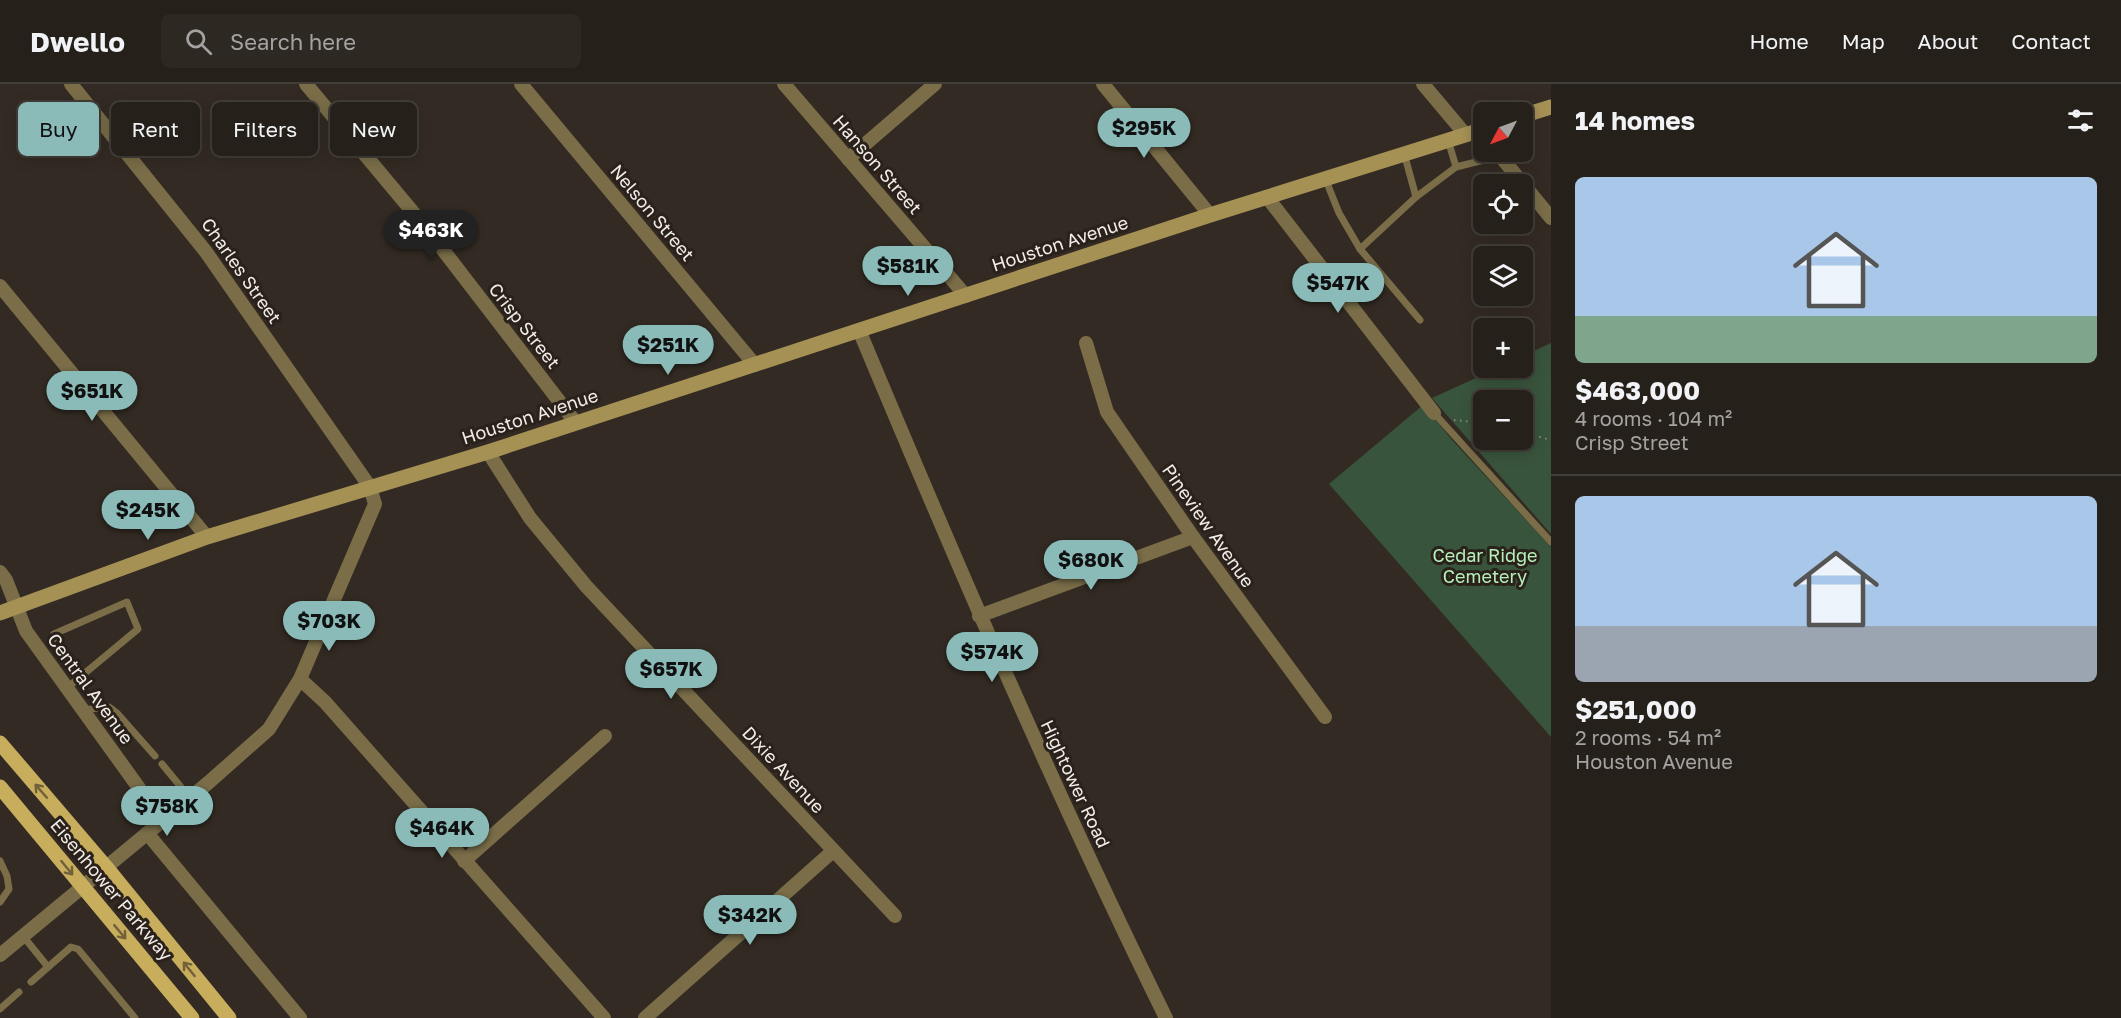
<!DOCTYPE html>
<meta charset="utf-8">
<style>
:root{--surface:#26201a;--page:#2e2823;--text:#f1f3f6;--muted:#a4a3a2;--line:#423e39;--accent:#8bbbb9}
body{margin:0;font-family:"Golos Text",sans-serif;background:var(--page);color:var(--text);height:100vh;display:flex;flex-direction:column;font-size:22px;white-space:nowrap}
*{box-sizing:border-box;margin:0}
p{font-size:20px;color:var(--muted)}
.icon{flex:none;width:33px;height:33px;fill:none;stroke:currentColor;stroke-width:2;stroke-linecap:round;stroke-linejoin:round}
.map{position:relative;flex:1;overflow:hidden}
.drawer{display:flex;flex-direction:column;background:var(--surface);width:570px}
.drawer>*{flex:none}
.guide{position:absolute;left:18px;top:18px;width:570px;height:54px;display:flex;gap:12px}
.needle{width:39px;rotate:229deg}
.tools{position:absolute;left:1473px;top:18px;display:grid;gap:12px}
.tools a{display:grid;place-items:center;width:60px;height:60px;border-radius:9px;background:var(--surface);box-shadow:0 3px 15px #0003,0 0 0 2px var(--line);font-size:30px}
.price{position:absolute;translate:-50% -51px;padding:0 14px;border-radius:21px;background:var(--accent);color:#111;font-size:20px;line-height:39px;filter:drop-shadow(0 2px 3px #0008)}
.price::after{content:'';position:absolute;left:50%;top:36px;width:18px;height:14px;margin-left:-9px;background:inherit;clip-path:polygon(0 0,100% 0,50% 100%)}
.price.active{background:#222;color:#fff}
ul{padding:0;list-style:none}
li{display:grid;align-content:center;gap:12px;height:318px;padding:0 24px}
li+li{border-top:2px solid var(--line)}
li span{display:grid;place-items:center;height:186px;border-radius:9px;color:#555}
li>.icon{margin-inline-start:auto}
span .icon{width:108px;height:108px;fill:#fffc;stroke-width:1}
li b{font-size:26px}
h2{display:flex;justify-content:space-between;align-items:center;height:72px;padding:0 24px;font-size:26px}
.pill{padding:0 21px;border-radius:9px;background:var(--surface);box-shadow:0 3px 15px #0003,0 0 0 2px var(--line);font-size:21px;line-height:54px}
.pill.active{background:var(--accent);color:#111}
header{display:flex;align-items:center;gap:36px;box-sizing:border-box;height:84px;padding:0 30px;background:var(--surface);border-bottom:2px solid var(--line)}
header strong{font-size:28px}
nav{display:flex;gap:33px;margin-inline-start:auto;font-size:21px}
.search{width:420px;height:54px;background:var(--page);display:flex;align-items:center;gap:15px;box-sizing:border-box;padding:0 21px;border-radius:9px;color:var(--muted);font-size:22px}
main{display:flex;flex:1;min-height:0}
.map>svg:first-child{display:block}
</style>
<header>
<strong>Dwello</strong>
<div class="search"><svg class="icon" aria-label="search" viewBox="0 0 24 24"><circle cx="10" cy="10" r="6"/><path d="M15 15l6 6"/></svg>Search here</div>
<nav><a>Home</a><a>Map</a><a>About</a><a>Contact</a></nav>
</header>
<main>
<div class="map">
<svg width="1551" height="934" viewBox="0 0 1551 934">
<rect width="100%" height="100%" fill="#332b23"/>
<g fill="#39543c" fill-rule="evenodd">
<path d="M1551,259V450L1432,314L1498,284H1522L1523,272ZM1484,316H1522V356H1484Z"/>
<polygon points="1423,321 1453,357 1551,463 1551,653 1329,400"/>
</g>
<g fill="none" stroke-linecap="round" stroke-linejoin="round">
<g stroke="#8d8680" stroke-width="2" stroke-dasharray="1.5 4.5" stroke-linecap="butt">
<polyline points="1454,336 1484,339"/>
<polyline points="1522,348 1551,356"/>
</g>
<g stroke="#7a6d48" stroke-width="7">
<polyline points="1456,83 1500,72"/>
<polyline points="1325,94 1339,129 1360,165 1416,113 1404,69"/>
<polyline points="1416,113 1456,83 1448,56"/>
<polyline points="1360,165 1420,236"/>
<polyline points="1434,329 1551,458"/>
<polyline points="67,604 138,545 127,518 54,550 78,595"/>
<polyline points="82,626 109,623 117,629 155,672"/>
<polyline points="162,680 190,714"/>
<polyline points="0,777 7,792 9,805 0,818"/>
<polyline points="23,852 48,883"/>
<polyline points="31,898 71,863 78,865 135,934"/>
<polyline points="0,925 19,908"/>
</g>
<g stroke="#7a6d48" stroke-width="14">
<polyline points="306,0 427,145 576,339"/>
<polyline points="521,0 755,281"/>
<polyline points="784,0 966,212"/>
<polyline points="1103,0 1210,131"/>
<polyline points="1423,0 1465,50"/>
<polyline points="1497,68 1551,134"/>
<polyline points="848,75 935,0"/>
<polyline points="1267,113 1434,329"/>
<polyline points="0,202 207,453"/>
<path d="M859,246C956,478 1055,709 1166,934"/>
<polyline points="1086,259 1107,328 1193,453 1325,633"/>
<polyline points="488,368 530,434 586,502 895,832"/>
<polyline points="0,488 6,496 26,547 162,736"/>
<polyline points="979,532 1193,453"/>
<polyline points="300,595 325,618 604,934"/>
<polyline points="147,749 300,934"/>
<polyline points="464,777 605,652"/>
<polyline points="0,871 208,699 269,645 300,595 375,420 370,403 206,168 71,0"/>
<polyline points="645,934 833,767"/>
</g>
<g stroke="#a69155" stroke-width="15">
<polyline points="1522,32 1551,23"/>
<polyline points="0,529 207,453 488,368 1210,131 1484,45"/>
</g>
<g stroke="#c8ad5d" stroke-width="15">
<polyline points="0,659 106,783 229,934"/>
<polyline points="0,703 192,934"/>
</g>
</g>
<defs><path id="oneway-shaft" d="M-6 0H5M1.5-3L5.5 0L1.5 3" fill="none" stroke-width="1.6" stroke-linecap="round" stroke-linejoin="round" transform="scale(1.5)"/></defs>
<g stroke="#716038">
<use href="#oneway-shaft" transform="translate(41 707) rotate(-131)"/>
<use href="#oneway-shaft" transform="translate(67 784) rotate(51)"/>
<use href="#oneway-shaft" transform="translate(120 848) rotate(50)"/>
<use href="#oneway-shaft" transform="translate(189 885) rotate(-129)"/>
</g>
<g text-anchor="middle" stroke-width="6" stroke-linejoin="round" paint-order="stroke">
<g font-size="18" fill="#f2ece8" stroke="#29211a">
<text transform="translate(877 81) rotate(49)" y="6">Hanson Street</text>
<text transform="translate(652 129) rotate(50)" y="6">Nelson Street</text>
<text transform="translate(1060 160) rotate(-18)" y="6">Houston Avenue</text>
<text transform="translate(241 187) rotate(55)" y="6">Charles Street</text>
<text transform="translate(524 242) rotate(52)" y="6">Crisp Street</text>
<text transform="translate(530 333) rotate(-18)" y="6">Houston Avenue</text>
<text transform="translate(1208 442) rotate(55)" y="6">Pineview Avenue</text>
<text transform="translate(90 605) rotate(54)" y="6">Central Avenue</text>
<text transform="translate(783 686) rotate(47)" y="6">Dixie Avenue</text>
<text transform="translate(1075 700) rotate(65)" y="6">Hightower Road</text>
<text transform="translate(111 806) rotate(50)" y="6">Eisenhower Parkway</text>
</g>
<g font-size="18" fill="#b5f0bb" stroke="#29211a">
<text x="1485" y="478">Cedar Ridge<tspan x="1485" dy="21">Cemetery</tspan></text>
</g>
</g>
</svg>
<div class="tools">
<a><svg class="needle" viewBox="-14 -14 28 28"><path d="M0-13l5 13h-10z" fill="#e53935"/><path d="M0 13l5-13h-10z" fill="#a4a3a2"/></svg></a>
<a><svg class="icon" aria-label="locate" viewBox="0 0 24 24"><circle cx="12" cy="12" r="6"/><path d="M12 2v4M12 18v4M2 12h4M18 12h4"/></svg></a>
<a><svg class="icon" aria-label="layers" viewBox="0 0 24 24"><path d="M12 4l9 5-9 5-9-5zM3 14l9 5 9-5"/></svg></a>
<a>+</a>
<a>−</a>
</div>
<b class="price" style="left:1144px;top:75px">$295K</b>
<b class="price active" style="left:431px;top:177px">$463K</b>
<b class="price" style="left:908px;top:213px">$581K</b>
<b class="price" style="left:1338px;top:230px">$547K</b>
<b class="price" style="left:668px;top:292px">$251K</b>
<b class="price" style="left:92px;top:338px">$651K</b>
<b class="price" style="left:148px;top:457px">$245K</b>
<b class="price" style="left:1091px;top:507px">$680K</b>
<b class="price" style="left:329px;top:568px">$703K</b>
<b class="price" style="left:992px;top:599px">$574K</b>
<b class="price" style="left:671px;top:616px">$657K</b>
<b class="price" style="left:167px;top:753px">$758K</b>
<b class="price" style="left:442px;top:775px">$464K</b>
<b class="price" style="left:750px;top:862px">$342K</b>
<div class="guide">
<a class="pill active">Buy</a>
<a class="pill">Rent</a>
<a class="pill">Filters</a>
<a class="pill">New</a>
</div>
</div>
<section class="drawer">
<h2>14 homes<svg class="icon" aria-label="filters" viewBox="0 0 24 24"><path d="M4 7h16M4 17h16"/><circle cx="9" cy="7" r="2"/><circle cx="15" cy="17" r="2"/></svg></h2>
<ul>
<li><span style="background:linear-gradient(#a9c7e8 75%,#7fa58c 0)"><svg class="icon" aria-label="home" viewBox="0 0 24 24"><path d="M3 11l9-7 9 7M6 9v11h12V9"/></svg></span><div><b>$463,000</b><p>4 rooms · 104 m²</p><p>Crisp Street</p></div></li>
<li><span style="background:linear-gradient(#a9c7e8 70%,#9aa5b1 0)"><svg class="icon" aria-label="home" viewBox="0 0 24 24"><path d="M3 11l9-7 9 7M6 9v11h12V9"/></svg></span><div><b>$251,000</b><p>2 rooms · 54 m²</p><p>Houston Avenue</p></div></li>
</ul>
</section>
</main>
